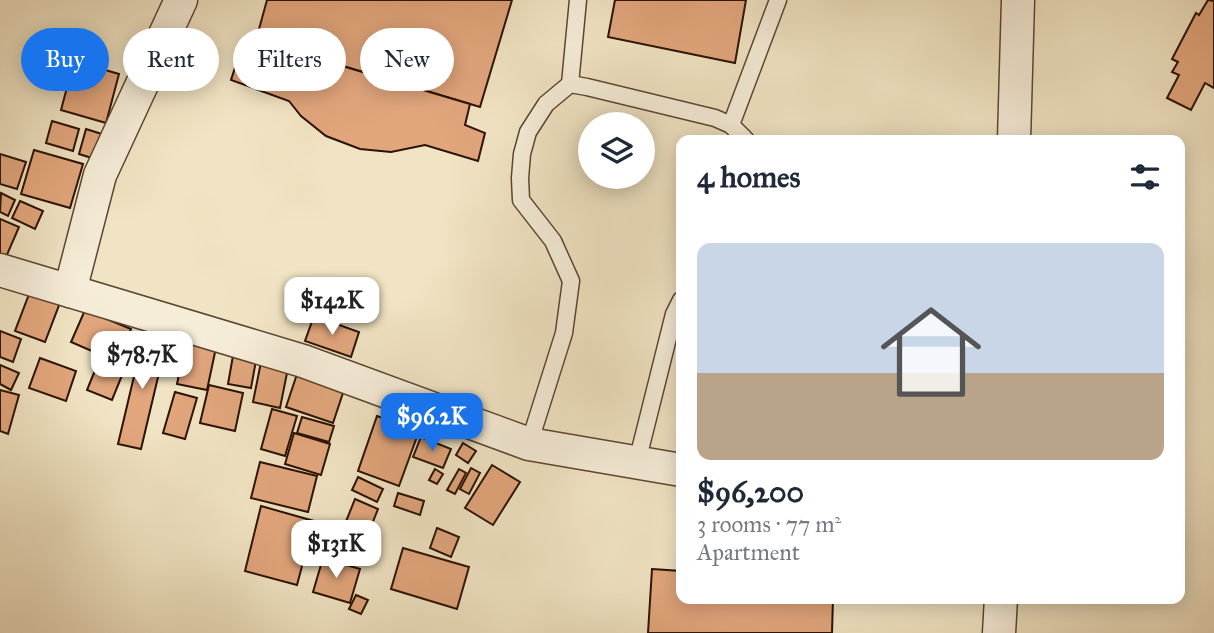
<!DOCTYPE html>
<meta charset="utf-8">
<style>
:root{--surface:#fff;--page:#f6f6f7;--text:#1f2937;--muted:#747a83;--accent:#1a73e8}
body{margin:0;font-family:"IM FELL Great Primer",serif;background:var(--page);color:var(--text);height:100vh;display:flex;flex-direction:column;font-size:26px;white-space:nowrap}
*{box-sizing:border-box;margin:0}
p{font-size:23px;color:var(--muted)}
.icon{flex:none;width:38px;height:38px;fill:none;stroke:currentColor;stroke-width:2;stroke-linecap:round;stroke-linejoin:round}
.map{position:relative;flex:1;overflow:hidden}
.drawer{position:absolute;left:676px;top:135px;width:509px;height:469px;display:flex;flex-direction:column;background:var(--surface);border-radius:14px;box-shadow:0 4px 18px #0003}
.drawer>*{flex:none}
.top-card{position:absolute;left:21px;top:28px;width:550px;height:63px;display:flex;gap:14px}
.controls{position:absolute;left:578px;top:112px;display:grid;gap:14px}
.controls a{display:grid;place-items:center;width:77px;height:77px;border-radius:50%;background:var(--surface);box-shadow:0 4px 18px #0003;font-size:35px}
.price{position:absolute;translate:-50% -60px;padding:0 16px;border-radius:14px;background:#fff;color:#222;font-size:23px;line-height:46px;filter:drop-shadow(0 2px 4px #0008)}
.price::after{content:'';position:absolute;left:50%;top:42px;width:21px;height:16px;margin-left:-10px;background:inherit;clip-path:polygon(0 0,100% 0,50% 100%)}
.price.on{background:var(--accent);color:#fff}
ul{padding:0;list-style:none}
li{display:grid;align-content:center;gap:14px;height:371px;padding:0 21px}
li span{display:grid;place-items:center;height:217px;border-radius:14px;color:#555}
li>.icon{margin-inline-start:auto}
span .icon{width:126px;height:126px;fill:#fffc;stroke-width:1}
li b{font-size:30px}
h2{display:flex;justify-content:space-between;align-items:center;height:84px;padding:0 21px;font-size:30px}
.pill{padding:0 24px;border-radius:32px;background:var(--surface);box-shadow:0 4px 18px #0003;font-size:24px;line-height:63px}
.pill.on{background:var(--accent);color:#fff}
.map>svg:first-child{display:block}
</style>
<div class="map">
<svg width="1214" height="633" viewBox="0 0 1214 633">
<rect width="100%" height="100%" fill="#f1e4c4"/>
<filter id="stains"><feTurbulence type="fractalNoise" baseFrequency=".00286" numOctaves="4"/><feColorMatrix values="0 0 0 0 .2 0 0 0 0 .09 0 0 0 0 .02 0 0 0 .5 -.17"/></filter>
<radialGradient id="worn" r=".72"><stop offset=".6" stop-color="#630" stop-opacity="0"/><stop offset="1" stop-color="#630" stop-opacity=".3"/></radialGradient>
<g fill="#e2a67d" stroke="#2a1200" stroke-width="2">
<polygon points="267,0 512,0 480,107 256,40"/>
<polygon points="615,0 746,0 735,63 608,37"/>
<polygon points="1208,0 1214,1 1214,88 1205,83 1191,110 1167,98 1179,75 1172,72 1178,62 1172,59 1196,13 1199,15"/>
<polygon points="245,37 470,104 465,125 485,133 478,161 425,145 391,152 360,149 326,136 301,116 289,101 231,80"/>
<polygon points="74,61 119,74 106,123 61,110"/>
<polygon points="38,64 49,67 45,81 34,77"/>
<polygon points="52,121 79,129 73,151 46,143"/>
<polygon points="86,129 105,135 98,160 79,154"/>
<polygon points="34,150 83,164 70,208 21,194"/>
<polygon points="0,154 26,162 17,189 0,184"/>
<polygon points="1,193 15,200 8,216 0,212"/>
<polygon points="20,201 43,211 35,229 12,218"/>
<polygon points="0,219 19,227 6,257 0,254"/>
<polygon points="31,289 61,300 45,342 15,331"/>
<polygon points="85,310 131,329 117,362 71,342"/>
<polygon points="314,316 359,332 351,357 305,341"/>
<polygon points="0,331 21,339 13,362 0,357"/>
<polygon points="144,334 167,339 141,449 118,444"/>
<polygon points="187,336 217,343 207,390 177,384"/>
<polygon points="234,350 257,355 251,388 228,384"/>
<polygon points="262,357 289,363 280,408 253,402"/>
<polygon points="40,358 76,371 66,401 29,388"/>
<polygon points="100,358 125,368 112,400 87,390"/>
<polygon points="0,365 19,373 11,390 0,384"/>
<polygon points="297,374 344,390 333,423 286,407"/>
<polygon points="209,385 243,393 235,431 200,423"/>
<polygon points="0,390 19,395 8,434 0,431"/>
<polygon points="175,392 197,398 185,439 163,433"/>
<polygon points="272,409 297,416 285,456 261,449"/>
<polygon points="377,416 419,431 399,486 358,471"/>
<polygon points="302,417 334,426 329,442 297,433"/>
<polygon points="294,433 330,444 321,475 285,464"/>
<polygon points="421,437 451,449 443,468 413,457"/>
<polygon points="463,443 476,451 468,463 456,455"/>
<polygon points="260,462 317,476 308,512 251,498"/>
<polygon points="492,465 520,482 493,525 465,508"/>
<polygon points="471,468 480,473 469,494 460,489"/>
<polygon points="435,469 443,474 437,484 429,480"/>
<polygon points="459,469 466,473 455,494 447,490"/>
<polygon points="358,477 383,489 377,502 352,490"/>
<polygon points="398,493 424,501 420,515 394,506"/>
<polygon points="355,499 378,509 366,539 343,529"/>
<polygon points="261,506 314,521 297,585 245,571"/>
<polygon points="437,528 459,537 451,557 430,548"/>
<polygon points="403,548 469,567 457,609 391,589"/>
<polygon points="323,558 360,569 350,603 313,592"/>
<polygon points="652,569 681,571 681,598 833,598 832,633 648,633"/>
<polygon points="356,595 368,600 361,614 349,609"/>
</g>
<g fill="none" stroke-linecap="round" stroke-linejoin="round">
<g stroke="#5c4631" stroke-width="19">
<g id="service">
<polyline points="570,84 578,0"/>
<polyline points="731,125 778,0"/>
<polyline points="529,444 564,333 571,281 553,241 521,200 520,178 522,154 528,132 546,104 570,84 587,87 715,118 731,125 746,140"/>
<polyline points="637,462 674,314 681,300"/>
</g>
</g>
<g stroke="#5c4631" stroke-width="35">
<g id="minor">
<polyline points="1014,140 1018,0"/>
<polyline points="0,270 303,361 529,444 681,470"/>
<polyline points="70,291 100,175 181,0"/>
<polyline points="999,633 1001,598"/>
</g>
</g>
<use href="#service" stroke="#f6edd9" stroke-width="16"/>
<use href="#minor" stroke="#f6edd9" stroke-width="32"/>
</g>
<rect width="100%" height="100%" filter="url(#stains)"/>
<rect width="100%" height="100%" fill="url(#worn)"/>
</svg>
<div class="controls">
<a><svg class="icon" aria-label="layers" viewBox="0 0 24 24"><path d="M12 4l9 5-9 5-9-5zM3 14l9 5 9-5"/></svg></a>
</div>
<b class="price" style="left:332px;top:337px">$142K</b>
<b class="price" style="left:142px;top:391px">$78.7K</b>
<b class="price on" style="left:432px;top:453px">$96.2K</b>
<b class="price" style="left:336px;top:580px">$131K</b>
<div class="top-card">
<a class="pill on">Buy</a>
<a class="pill">Rent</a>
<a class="pill">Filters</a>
<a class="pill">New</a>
</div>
<section class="drawer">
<h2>4 homes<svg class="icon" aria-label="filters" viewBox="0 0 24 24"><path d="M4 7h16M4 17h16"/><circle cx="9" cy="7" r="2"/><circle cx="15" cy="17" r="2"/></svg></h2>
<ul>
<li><span style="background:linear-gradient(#c9d6e8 60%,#b9a48a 0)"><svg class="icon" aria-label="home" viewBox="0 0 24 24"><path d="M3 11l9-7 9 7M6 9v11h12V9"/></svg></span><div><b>$96,200</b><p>3 rooms · 77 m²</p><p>Apartment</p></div></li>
</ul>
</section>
</div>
